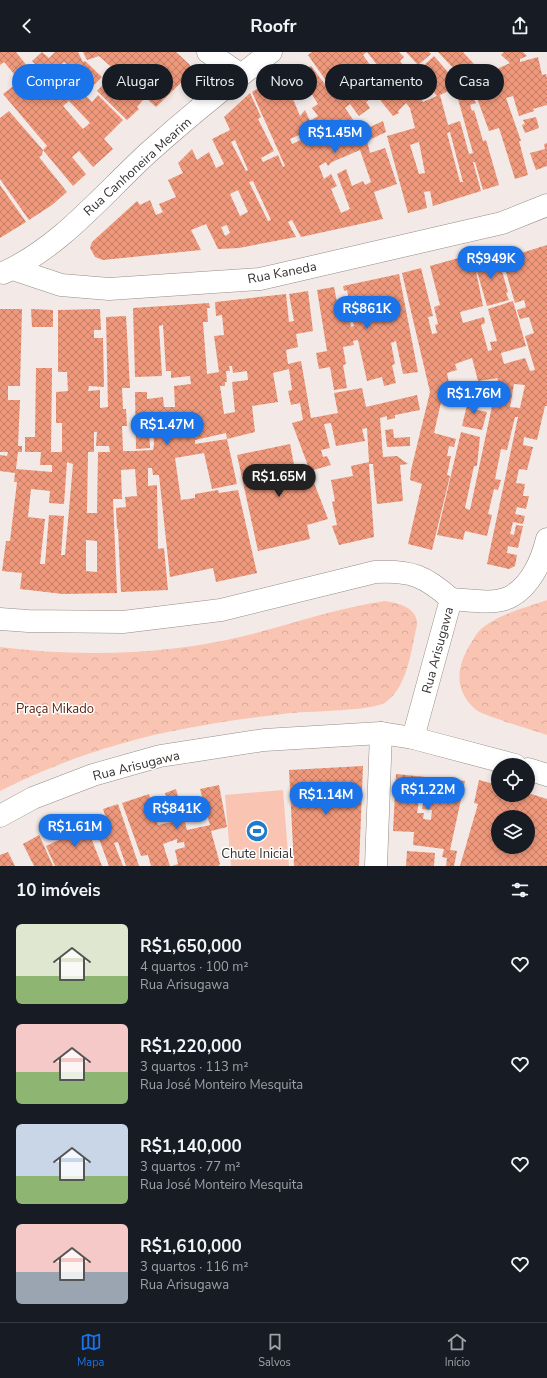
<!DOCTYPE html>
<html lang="pt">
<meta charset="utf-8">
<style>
:root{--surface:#171b24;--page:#20242c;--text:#f1f3f6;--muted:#9ea1a6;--line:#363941;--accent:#1a73e8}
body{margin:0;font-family:"Nunito Sans",sans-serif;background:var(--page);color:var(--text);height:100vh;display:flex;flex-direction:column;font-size:15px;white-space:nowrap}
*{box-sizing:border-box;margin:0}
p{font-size:13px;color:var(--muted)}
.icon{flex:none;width:22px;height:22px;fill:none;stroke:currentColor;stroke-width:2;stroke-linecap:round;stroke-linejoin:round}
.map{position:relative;height:814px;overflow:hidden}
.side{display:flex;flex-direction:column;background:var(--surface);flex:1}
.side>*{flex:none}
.banner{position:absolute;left:12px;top:12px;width:523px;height:36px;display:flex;gap:8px}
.tools{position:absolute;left:491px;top:706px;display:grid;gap:8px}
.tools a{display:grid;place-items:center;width:44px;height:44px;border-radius:50%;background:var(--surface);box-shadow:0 2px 6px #0003;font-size:20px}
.price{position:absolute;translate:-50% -34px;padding:0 9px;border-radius:14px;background:var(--accent);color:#fff;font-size:13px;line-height:26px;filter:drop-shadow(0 1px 2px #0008)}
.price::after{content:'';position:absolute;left:50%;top:24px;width:12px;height:9px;margin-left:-6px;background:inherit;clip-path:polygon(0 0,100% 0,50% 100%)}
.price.current{background:#222;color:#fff}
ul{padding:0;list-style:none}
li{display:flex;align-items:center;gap:12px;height:100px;padding:0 16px}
li span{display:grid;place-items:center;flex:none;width:112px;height:80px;border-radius:6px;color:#555}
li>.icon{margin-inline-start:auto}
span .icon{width:48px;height:48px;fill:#fffc;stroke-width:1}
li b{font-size:17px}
h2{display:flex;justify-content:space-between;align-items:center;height:48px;padding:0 16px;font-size:17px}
.chip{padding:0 14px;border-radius:18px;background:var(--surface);box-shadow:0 2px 6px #0003;font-size:14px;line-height:36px}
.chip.current{background:var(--accent);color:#fff}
header{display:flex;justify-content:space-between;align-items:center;height:52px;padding:0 16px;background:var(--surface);font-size:18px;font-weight:700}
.dock{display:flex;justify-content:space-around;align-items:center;height:56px;border-top:1px solid var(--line);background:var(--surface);font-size:11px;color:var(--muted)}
.dock a{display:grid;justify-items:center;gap:2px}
.dock .current{color:var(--accent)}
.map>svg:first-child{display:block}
</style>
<header><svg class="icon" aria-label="back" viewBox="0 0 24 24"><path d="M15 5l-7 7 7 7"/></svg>Roofr<svg class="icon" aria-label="share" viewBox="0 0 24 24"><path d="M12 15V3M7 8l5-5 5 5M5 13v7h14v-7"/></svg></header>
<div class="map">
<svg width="547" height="814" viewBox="0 0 547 814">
<defs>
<pattern id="park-crowns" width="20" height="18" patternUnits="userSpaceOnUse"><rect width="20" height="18" fill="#fac4b2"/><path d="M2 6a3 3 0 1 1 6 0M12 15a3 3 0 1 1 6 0" fill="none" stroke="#d7a99a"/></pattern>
<pattern id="building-cross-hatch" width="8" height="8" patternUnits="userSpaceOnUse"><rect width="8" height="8" fill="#ef987b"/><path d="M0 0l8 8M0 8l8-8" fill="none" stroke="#c27d65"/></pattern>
</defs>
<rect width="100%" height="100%" fill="#f3eae7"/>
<g fill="url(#park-crowns)">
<path d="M547,548V683C536,679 480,663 475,657C455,639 456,618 468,596C472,590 475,583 480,578C498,562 525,556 547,548Z"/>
<path d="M385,549C399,551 418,556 417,573C411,598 408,634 386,650C374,659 311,659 291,661C255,665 218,670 183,677C122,688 55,711 0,739V595C77,605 169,603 244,584C292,572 337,556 385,549Z"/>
</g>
<polygon fill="#fac4b2" points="283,738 289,814 231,814 225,743"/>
<g fill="url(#building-cross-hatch)" fill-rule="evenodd">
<path d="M0,0H16L32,20L38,15L32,9L42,0L49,6L55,0H78L83,10L85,9L102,25L91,36L64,10L58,16L92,50L98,43L123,68L104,87L113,97L93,115L79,99L72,105L86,122L73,134L43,98L47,94L3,42L20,29L4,10L0,13ZM69,49L90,71L83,77L63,54Z"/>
<polygon points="83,0 176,0 190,13 190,22 156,55 99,4 87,8"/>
<path d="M312,0H399L404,5L400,9L407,18L391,31L396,38L409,31L423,50L437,44L423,27L430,22L423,14L434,4L460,34L467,31L438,0H463L484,23L510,11L501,3L504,0H523L527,4L520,7V10L538,5L542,23L546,22L547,26V53L533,57L534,59L519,64L513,44L506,46L521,89H519L528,123L515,127L499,76L489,79L477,46L474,47L476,51L470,53L472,59L474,58L483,89L486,88L499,133L483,138L475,110H473L481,139L433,154L430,139L424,140L427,156L408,161L387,84L415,76L410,56L406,51L398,59L399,61L393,64L376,43L366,50L370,56L359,64L350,52L345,56L361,79L383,69L386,80L367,89L370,101L385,96L397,132L374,140L383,167L301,185L292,168L288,170L296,185L239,196L218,197L206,172L191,178L201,198L103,208L95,205L90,196L92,190L137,149L140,153L150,148L156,163L163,160L159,152L176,145L168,128L183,121L178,111L192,97L197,108L209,100L216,116L224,112L212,87L230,78L224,65L250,41L261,65L258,67L274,99L261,106L263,110L278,103L283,115L285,114L252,40L286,19L298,44L293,47L300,64L305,58L310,69L318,64L312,56L318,52L299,22L311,14L327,35L329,33L308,3ZM367,0L388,27L383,31L363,3ZM455,36L473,101L469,102L460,69L448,73L440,43ZM310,78L312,83L292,92L290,87ZM450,80L463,130H460L447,81ZM235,88L248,118L246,119L231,90ZM419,90L425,121L419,122L410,93ZM360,98L371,130L365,133L363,129L352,134L346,117L337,122L350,157L341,161L331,137L337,134L331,122L324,127L319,114L326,110L328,114L332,110ZM253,129L271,168L268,169L249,130ZM238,138L248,160L240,164L230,142ZM227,173L230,181L225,184L221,175Z"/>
<polygon points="406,0 429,0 431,2 418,13"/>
<polygon points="116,20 143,48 137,55 139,57 127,68 97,39"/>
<polygon points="9,59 43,98 42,103 39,105 67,140 52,153 29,168 0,127 0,66"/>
<polygon points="536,65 539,76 525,81 522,73 525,72 523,68"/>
<polygon points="547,91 547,114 536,118 530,101 545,97 544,92"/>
<polygon points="0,133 26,170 0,186"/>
<path d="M547,193V354H545L537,388L524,385L523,393L533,395L527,418L519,417L516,431L525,432L523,444H529L526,457L517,455L515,462L525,464L523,472L513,470L510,482L514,483L516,473L523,474L518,496L508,494L507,501L517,503L515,514L509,517L487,512L518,365H515L507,398L501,397L495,427L501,428L498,438L494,437L488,462L492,463L487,484L465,479L463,488L437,483L461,380L480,385L477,414H474L465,456L470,458L498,326L478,329L472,306L455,312L457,318L447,321L450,336L444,337L434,381L456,387L454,395L449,394L447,404H451L447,423L450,424L432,498L408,492L422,432L410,428L411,418L430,340L402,221L421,216L433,264L428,265L432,282L437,281L435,273L438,272L434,255L440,253L430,214L469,203L473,220L476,219L483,254L460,260L463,271L484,265L485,271L481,273L488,299L492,298L490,290L497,289L488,257L513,249L526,294L501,301L504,312L525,306L530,319L535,318L525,284L534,281L529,265L520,267L517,258L526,255L524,248L515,251L502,207ZM514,332L525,333L520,356L510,355Z"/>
<polygon points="485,199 488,213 499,209 508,240 506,241 509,248 487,254 472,202"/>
<polygon points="399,222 418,320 403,322 396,289 391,291 395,312 392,313 396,331 384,334 382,325 367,329 358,288 353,289 354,293 343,295 346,312 343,313 347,336 334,338 330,315 319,317 316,301 327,299 317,238 334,235 337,250 346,249 351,275 354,274 347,238 344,239 343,234"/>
<path d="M308,239L313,279L296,282L298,295L286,298L288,312L301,309L311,366L338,361L334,341L362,336L366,355L417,343L420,358L395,363V366L387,368V364L380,366L383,405L397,404L408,412L400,413L403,449L377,452L373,412H369L374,485L339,493L332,474L337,473L332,450L335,449L331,428L353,424L351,414L369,410L367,376L362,377L365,389L336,394L331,371L324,372L330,396L321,398L323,405L327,404L331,413L310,419L292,371L303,368L300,351L291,353L288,339L292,338L289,317L273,321L278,350L252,354L255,380L227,387L226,381L195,388V392L227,387L237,432L212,437L204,401L175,406L181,448L195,446V442L218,438L219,441L238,438L257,521L216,530L213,516L170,525L159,423H153L152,416H148V434L157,433L158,497L164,496L168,538L121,540L118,477H117L116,456L126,455L125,445L137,444L135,417L121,418L122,447H113L117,541L63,542L20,537L22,521L2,519L6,489H10L17,430H14L15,421L0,419V403L7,404L8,400H0V257H22L20,334H8V348H20L18,394H22V400H18L16,417L52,420V413H40L41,400H25V385H35L36,316H52L51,400H62V371H56V340L68,339L67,320H58V258L100,257L101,278H94V286H103L104,335L89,334L88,339L100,338V356L108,355L106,265L126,264L130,336H122L123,357H126L127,374H122L123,399H134L153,398L154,392L153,369H151V362H148L150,396L136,397L135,340H147V347L163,345L164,355H175L174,334L191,332L190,324L171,326V319H166L163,273L159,274L162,324L135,325L133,256L209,251L210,256H207L208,270H203L207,322L219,320L214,284L224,283L222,263L216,264L215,250L286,242L289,270L294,269L289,242ZM229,314H232L233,321L247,319L248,328L232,330L235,360L224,362L220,334H225V330H227L226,319H230ZM94,380H97L96,394H109L110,400H98L97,461H87L88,400H94ZM67,410L73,412L65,503H61L64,464L49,463L45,512H40L45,467L28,465L31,437L50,439L49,451L64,452ZM86,488L97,489V520L86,519Z"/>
<polygon points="31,257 53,258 53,275 32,275"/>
<polygon points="470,340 477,341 473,357 487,360 482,378 462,374"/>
<polygon points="393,377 394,386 410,385 410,394 387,395 385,378"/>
<polygon points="290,392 297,428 311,423 328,467 307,473 310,487 258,499 237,403"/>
<polygon points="363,714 359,814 294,814 289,718"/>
<path d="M396,722L465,729L450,798L457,799L454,814H446L447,806L442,805L444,797L413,793L414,780L393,779ZM420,742H425L422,757L432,758L431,768L423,767L424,761H417Z"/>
<path d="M479,728L498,733V743H528V741L547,747V814H460L478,752L474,751ZM498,765H528V795H498Z"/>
<polygon points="219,733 227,775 211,779 220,812 218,814 172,814 178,812 175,798 185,795 184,790 177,791 177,787 163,792 170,814 151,814 148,803 141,804 122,751 149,742 158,773 172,770 165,741 176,737 187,778 210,773 200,737"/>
<polygon points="118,752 139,814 126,814 118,790 114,791 123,814 109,814 98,784 96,785 92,771 106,766 103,757"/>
<polygon points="83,765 102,814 55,814 46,794 75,781 71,770"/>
<polygon points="39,783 53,814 34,814 23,792"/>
<polygon points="407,799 435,801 434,814 406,814"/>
<polygon points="8,800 15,814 0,814 0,803"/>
</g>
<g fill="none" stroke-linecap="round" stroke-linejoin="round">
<g stroke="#948c89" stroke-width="23">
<g id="street">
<polyline points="208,0 241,23"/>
<polyline points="13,217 61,233 109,237 260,227 502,171 547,153"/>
<path d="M3,221C61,195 103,142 149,100C188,65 230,31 271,0"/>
<path d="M451,547C469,548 494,553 510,545C531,534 542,508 547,487"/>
<path d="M0,567L28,569L123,570L221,558L375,520C411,518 425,524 451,547L413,686"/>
<polyline points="528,717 547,723"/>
<polyline points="0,764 33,746 93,723 160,704 264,688 381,681 413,686 515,713"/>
<polyline points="376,814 381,681"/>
</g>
</g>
<use href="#street" stroke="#fff" stroke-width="22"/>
</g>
<defs>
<g id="stadium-disc" transform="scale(1.15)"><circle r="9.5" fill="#207bc8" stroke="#fff"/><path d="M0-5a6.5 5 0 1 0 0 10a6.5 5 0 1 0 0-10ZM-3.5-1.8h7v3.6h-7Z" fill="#fff"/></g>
</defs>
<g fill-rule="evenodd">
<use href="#stadium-disc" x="257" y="779"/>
</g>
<g text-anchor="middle" stroke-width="3" stroke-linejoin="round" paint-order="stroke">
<g font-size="13" fill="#363231" stroke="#fff">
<text transform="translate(137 114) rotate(-42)" y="5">Rua Canhoneira Mearim</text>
<text transform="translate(282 220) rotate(-11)" y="5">Rua Kaneda</text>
<text transform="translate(437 598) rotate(-75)" y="5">Rua Arisugawa</text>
<text transform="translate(136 713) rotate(-14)" y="5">Rua Arisugawa</text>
</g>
<g font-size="13" fill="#5c2512" stroke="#fff">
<text x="55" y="661">Praça Mikado</text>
</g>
<g font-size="13" fill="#363231" stroke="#fff">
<text x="257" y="806">Chute Inicial</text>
</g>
</g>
</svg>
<div class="tools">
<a><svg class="icon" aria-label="locate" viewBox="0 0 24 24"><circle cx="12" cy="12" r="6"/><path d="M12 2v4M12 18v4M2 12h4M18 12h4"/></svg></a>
<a><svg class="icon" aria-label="layers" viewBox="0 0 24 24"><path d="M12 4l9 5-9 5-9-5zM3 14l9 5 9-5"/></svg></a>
</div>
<b class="price" style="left:335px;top:102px">R$1.45M</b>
<b class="price" style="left:491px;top:228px">R$949K</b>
<b class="price" style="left:367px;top:278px">R$861K</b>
<b class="price" style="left:474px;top:363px">R$1.76M</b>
<b class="price" style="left:167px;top:394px">R$1.47M</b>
<b class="price current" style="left:279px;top:446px">R$1.65M</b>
<b class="price" style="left:428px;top:759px">R$1.22M</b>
<b class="price" style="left:326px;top:764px">R$1.14M</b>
<b class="price" style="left:177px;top:778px">R$841K</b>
<b class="price" style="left:75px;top:796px">R$1.61M</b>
<div class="banner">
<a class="chip current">Comprar</a>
<a class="chip">Alugar</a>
<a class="chip">Filtros</a>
<a class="chip">Novo</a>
<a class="chip">Apartamento</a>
<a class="chip">Casa</a>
</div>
</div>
<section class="side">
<h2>10 imóveis<svg class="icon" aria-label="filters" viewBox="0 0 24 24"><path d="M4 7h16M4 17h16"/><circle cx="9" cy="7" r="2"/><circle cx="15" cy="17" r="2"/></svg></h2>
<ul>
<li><span style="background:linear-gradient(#dfe7d0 65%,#8fb573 0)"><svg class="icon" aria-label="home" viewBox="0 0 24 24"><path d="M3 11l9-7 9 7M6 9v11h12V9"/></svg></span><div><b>R$1,650,000</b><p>4 quartos · 100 m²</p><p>Rua Arisugawa</p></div><svg class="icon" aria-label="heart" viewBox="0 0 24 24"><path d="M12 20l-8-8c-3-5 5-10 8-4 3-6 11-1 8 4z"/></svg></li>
<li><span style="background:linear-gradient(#f6c9c9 60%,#8fb573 0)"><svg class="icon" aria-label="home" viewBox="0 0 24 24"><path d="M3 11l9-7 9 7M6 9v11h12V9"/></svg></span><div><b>R$1,220,000</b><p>3 quartos · 113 m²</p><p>Rua José Monteiro Mesquita</p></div><svg class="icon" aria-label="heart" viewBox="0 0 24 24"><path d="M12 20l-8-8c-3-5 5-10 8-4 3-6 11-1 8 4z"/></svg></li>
<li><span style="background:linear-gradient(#c9d6e8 65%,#8fb573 0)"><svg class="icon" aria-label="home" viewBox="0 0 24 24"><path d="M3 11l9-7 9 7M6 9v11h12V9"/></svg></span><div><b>R$1,140,000</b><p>3 quartos · 77 m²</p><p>Rua José Monteiro Mesquita</p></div><svg class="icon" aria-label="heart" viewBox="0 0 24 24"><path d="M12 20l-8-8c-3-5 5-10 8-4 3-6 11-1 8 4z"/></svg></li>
<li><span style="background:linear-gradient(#f6c9c9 60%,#9aa5b1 0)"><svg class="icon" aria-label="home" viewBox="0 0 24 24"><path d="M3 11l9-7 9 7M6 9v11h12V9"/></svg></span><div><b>R$1,610,000</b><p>3 quartos · 116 m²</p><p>Rua Arisugawa</p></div><svg class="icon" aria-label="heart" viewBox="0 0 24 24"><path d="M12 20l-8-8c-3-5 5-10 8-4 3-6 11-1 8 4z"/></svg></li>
</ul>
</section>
<nav class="dock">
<a class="current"><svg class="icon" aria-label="map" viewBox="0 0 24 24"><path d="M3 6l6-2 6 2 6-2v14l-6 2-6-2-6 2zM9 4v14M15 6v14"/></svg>Mapa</a>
<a><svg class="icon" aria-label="saved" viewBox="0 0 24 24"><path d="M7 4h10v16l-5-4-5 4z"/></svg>Salvos</a>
<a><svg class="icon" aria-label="home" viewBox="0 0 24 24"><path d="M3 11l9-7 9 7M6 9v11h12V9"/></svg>Início</a>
</nav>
